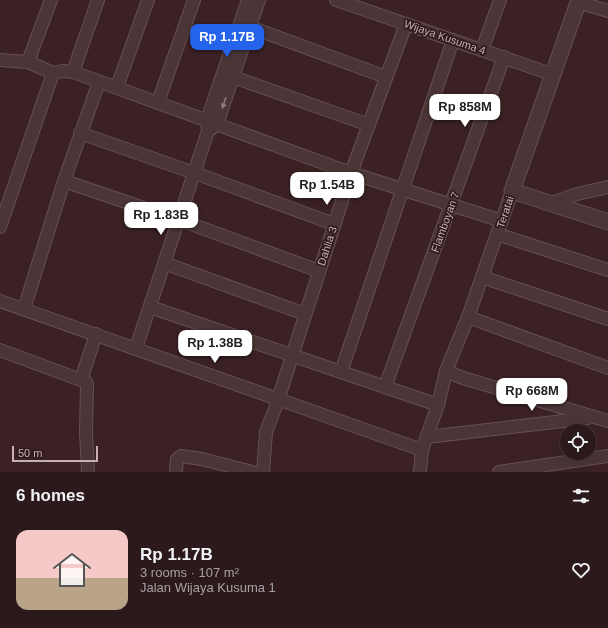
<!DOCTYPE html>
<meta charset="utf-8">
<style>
:root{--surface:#2c191b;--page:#382628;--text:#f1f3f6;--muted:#a6a0a3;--line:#48383a;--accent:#2563eb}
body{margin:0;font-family:Helvetica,sans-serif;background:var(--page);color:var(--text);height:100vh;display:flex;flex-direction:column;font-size:15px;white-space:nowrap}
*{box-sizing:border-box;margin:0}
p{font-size:13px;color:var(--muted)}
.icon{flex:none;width:22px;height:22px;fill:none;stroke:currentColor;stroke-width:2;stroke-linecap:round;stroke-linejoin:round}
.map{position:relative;height:472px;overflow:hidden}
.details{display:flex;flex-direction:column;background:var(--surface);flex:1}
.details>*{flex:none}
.buttons{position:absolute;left:560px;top:424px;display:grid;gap:8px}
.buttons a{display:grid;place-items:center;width:36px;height:36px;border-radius:50%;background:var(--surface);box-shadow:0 4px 16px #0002,0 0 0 1px var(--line);font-size:20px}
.scale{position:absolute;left:12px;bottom:10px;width:86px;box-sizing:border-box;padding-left:4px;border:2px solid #c7b0b1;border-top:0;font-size:11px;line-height:14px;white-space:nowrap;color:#c7b0b1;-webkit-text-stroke:3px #301a1c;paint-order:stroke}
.price{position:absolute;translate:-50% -34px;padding:0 9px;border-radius:8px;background:#fff;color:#222;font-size:13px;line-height:26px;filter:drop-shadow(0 1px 2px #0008)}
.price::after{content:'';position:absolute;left:50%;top:24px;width:12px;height:9px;margin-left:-6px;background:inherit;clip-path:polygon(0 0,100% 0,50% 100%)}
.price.active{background:var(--accent);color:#fff}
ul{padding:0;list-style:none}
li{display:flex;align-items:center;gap:12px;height:100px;padding:0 16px}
li span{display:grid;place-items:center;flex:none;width:112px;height:80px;border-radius:12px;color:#555}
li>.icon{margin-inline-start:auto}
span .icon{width:48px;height:48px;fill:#fffc;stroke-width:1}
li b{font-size:17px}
h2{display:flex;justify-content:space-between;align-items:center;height:48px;padding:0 16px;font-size:17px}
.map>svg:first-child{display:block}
</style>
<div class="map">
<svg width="608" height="472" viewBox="0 0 608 472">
<rect width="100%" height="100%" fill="#3b2124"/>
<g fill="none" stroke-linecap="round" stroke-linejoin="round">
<g stroke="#665051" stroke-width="14">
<g id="minor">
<polyline points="336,0 554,75"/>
<polyline points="578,2 608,11"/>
<polyline points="250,27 386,77"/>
<polyline points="482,50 500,0"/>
<polyline points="0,60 28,62 53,73 63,71 73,72 351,173 502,221"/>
<polyline points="28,62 51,0"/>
<polyline points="73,72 98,0"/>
<polyline points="233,77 369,125"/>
<polyline points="117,87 148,0"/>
<polyline points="158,102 194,0"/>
<polyline points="211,129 217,124 259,0"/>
<polyline points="80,133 203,176 334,224"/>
<polyline points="64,181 188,223 319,271"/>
<polyline points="549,204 577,194 608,187"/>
<polyline points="0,227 53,73"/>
<polyline points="497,234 608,270"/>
<polyline points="164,263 305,314"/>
<polyline points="482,277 608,319"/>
<polyline points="0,301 422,450"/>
<polyline points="150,307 438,405"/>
<polyline points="24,309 64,181 99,82"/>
<polyline points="468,317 608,368"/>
<polyline points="136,348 208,131 207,120 248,0"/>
<polyline points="0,350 81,380 96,334"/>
<polyline points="446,371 463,378 608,421"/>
<polyline points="341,372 453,40"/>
<polyline points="81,380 86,382 87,385 86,433 88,472"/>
<polyline points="385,387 504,57"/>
<polyline points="427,437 588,418"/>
<polyline points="176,472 177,459 181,456 202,459 252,472"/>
<polyline points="263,472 266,432 276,406 351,173 406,24"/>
<polyline points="420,472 422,450 438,405 446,371 468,317 512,191"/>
<polyline points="499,472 608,456"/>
</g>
</g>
<g stroke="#665051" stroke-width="17">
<polyline id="tertiary" points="579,0 512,191 608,222"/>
</g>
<use href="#minor" stroke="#4b3537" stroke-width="12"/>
<use href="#tertiary" stroke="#4b3537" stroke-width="15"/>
</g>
<defs><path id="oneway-solid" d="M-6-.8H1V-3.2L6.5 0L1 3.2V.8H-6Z"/></defs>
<use fill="#8f797a" href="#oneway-solid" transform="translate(224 103) rotate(108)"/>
<g text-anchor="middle" stroke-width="3.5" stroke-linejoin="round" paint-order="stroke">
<g font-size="11" fill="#c7b0b1" stroke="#301a1c">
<text transform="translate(445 37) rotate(19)" y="4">Wijaya Kusuma 4</text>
<text transform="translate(505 212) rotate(-71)" y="4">Teratai</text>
<text transform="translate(445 222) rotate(-70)" y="4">Flamboyan 7</text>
<text transform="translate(327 246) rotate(-72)" y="4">Dahlia 3</text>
</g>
</g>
</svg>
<div class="buttons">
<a><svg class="icon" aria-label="locate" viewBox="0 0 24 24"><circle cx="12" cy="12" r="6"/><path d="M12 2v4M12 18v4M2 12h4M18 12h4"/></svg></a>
</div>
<div class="scale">50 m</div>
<b class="price active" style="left:227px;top:58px">Rp 1.17B</b>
<b class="price" style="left:465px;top:128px">Rp 858M</b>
<b class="price" style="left:327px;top:206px">Rp 1.54B</b>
<b class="price" style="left:161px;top:236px">Rp 1.83B</b>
<b class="price" style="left:215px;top:364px">Rp 1.38B</b>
<b class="price" style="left:532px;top:412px">Rp 668M</b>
</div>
<section class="details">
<h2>6 homes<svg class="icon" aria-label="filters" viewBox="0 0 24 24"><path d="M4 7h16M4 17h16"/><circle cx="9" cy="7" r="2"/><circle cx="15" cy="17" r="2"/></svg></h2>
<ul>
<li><span style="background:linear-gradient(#f6c9c9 60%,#b9a48a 0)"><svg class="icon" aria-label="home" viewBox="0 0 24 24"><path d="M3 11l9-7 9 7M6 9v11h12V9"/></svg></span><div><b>Rp 1.17B</b><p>3 rooms · 107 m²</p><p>Jalan Wijaya Kusuma 1</p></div><svg class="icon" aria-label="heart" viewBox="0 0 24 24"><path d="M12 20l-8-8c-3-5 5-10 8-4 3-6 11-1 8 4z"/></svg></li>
</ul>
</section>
